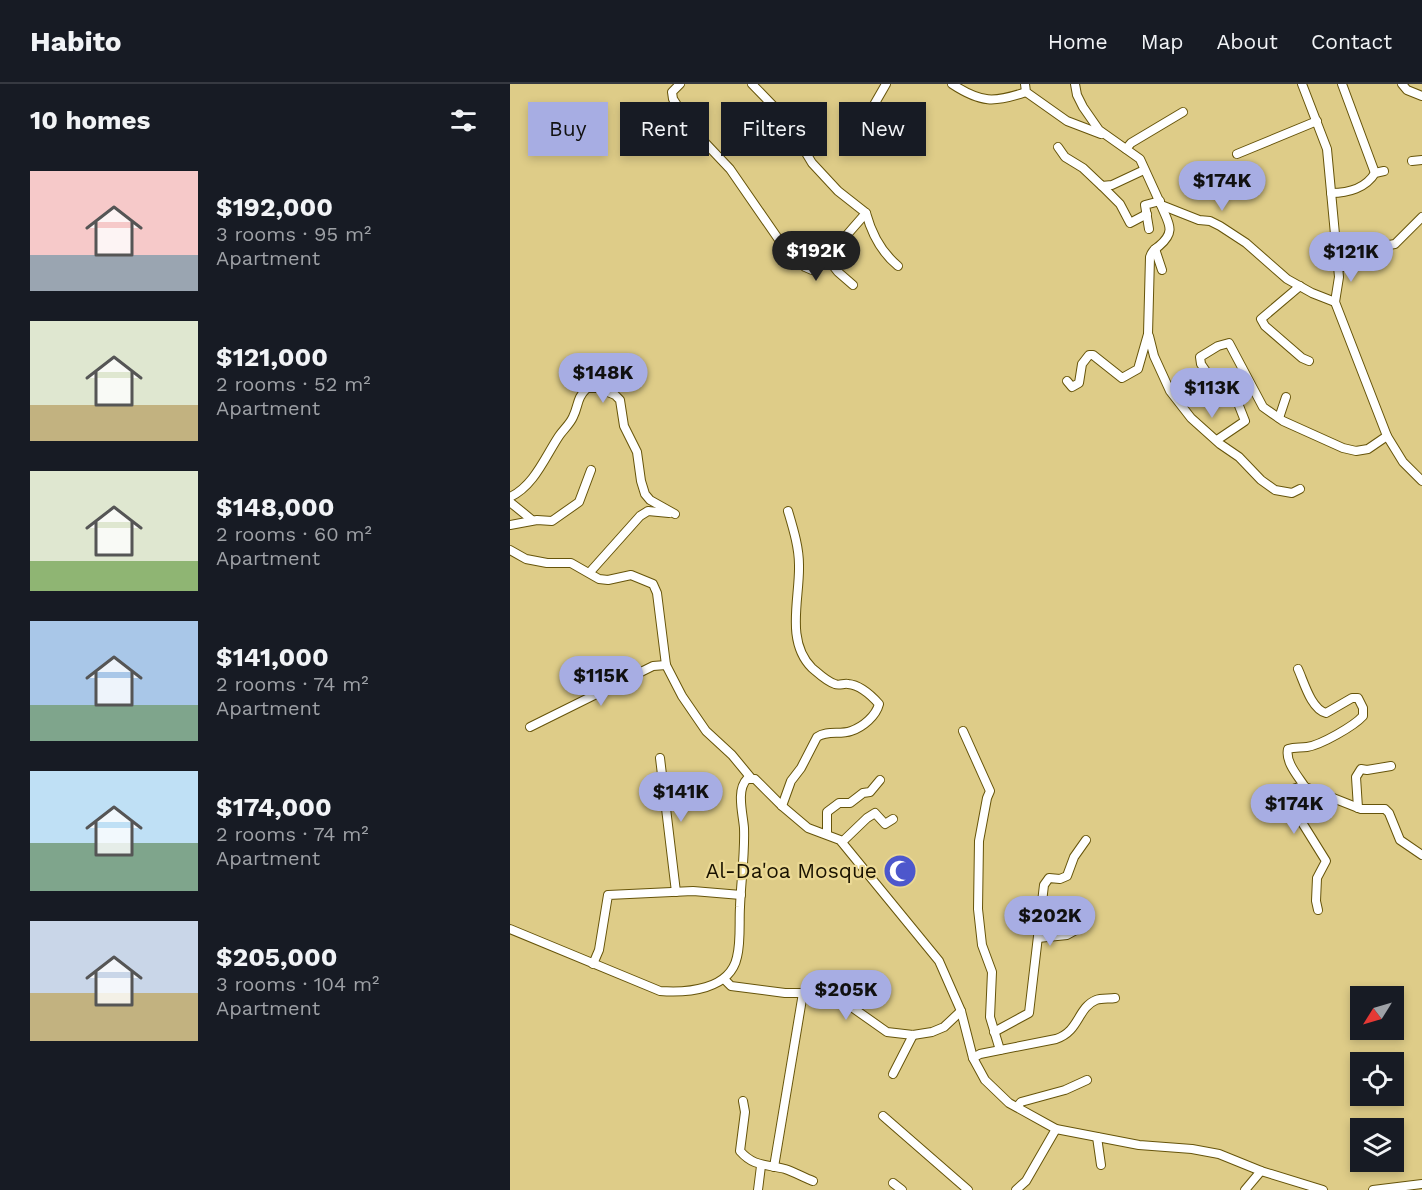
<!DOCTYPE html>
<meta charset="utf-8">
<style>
:root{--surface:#171b24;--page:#20242c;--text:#f1f3f6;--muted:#9ea1a6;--line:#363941;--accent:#a7ade3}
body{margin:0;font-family:"Work Sans",sans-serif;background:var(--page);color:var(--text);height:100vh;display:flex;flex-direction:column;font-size:22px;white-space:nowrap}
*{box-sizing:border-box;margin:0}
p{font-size:20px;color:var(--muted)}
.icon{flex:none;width:33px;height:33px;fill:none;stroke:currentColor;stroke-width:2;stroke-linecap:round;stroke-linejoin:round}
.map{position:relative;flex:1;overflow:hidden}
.side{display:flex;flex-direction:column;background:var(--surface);width:510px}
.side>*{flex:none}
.banner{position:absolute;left:18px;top:18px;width:570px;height:54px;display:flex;gap:12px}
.needle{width:39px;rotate:233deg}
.tools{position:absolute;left:840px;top:902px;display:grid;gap:12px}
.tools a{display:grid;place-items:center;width:54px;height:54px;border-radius:0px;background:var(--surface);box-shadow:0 3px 9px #0003;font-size:30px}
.price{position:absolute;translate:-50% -51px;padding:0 14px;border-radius:21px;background:var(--accent);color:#111;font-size:20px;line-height:39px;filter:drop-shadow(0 2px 3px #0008)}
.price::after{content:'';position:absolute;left:50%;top:36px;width:18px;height:14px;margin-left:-9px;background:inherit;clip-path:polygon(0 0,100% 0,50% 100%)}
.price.active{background:#222;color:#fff}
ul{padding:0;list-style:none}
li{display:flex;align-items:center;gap:18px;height:150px;padding:0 30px}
li span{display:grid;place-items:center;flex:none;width:168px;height:120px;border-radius:0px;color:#555}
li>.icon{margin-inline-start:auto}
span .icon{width:72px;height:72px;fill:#fffc;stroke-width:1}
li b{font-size:26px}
h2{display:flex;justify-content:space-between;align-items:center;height:72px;padding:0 30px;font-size:26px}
.chip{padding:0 21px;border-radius:0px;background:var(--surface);box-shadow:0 3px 9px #0003;font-size:21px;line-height:54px}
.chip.active{background:var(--accent);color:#111}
header{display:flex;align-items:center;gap:36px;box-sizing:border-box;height:84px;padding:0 30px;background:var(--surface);border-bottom:2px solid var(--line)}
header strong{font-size:28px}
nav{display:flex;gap:33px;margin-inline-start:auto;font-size:21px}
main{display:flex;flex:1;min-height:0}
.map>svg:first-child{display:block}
</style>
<header>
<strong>Habito</strong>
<nav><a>Home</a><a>Map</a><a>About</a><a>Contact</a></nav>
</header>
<main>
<section class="side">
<h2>10 homes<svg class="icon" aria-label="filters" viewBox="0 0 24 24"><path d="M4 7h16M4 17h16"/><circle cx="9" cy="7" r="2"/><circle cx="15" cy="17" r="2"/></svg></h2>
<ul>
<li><span style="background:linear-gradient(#f6c9c9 70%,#9aa5b1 0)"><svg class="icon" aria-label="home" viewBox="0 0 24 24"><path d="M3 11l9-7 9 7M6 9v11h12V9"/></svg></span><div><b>$192,000</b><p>3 rooms · 95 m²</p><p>Apartment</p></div></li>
<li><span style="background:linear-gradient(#dfe7d0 70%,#c2b280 0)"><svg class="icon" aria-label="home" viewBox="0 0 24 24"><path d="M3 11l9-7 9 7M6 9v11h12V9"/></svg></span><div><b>$121,000</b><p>2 rooms · 52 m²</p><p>Apartment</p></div></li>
<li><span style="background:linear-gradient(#dfe7d0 75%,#8fb573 0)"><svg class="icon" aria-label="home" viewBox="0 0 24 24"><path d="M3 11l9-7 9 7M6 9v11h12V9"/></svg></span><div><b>$148,000</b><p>2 rooms · 60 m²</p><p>Apartment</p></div></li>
<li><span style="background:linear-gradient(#a9c7e8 70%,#7fa58c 0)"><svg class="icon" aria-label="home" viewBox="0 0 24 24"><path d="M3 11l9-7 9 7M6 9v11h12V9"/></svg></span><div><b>$141,000</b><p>2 rooms · 74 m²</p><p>Apartment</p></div></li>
<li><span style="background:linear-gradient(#bfe0f5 60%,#7fa58c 0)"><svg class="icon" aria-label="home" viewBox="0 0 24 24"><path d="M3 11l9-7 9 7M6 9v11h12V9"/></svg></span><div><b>$174,000</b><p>2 rooms · 74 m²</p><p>Apartment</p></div></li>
<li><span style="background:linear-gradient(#c9d6e8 60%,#c2b280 0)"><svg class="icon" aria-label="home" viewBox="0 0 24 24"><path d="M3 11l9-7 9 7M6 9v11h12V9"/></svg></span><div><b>$205,000</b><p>3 rooms · 104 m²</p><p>Apartment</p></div></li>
</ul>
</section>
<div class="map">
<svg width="912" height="1106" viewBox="0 0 912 1106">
<rect width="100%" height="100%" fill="#decc88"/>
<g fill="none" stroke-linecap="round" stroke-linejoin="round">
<g stroke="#66540a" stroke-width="10">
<g id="minor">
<polyline points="170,0 162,8 163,15 184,47 220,85 276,166 295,183 302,186 308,184 356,129 328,107 302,79 275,34 242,0"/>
<path d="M442,0C471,19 484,19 516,8"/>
<polyline points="515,0 516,8 557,37 591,50"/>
<polyline points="565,0 567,11 573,23 589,46 630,75 651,121 689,136 700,137 710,142 736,159 777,195 802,209 825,218"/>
<polyline points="792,0 817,65 829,193 825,218 877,352 893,378 912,397"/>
<polyline points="832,0 865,89"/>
<polyline points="892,0 897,6 912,12"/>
<polyline points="357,33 376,0"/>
<polyline points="548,63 555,73 573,84 592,102 602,101 634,86"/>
<polyline points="616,65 621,59 673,28"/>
<polyline points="727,70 807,37"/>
<polyline points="902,77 912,76"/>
<polyline points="592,102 610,120 620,139 637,130"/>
<path d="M821,109C838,109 856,104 865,89L874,87"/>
<path d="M356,129C362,151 371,168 388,182"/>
<polyline points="639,145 635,121 650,117"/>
<polyline points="645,165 652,186"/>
<polyline points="317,174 328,188 343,201"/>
<polyline points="828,183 844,183 854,177 867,163 885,160 912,133"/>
<polyline points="790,202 751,235 755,242 792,274 799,277"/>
<polyline points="639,252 644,272 660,307 681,334 710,360 729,373 751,396 765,406 782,409 790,405"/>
<path d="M557,297L562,303L569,299L572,280L579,271H583L612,294L628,285L638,250L640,173C642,167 644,166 649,162C667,147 658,139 651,121"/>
<polyline points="769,334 776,313"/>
<polyline points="707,356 735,337 720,299 710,291 700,293 691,280 690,273 708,262 719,259 753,323 773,337 833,364 846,367 858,365 877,352"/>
<path d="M0,413C24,402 35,373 49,352C53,346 60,340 63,333C69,321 66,315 77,304H88L105,311L110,316L114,342L127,368L131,397L135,410L140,416L165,430"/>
<polyline points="0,418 22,436"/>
<polyline points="0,441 27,436 42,437 69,418 81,386"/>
<polyline points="0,466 16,475 37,479 61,479 89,495 98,496 121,491 143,500 147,509 156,581 172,612 196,647 222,671 241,694"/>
<polyline points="80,488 130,432 138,427 159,429"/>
<path d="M788,585C794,598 801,625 816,629L842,614H848L853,624V632C844,642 811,661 797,663C790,664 785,663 778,665C775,678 788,692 795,703L851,725H875L879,729L890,756L912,771"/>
<polyline points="20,643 143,582 156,581"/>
<polyline points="453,647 480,707 477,714 469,757 468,825 472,861 482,888 480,933 490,966"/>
<polyline points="150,674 166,808"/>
<path d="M795,703C786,703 783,704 777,711L778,716L816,777L807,794L806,817L808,826"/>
<path d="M272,722L281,697L291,684L307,653C317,646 330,651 341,647C353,643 366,632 369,620C361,611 350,601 338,600C334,599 329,602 325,600C317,598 308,589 302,584C275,557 290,514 289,481C289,463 283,444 278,427"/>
<polyline points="848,724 846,693 851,685 857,686 881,682"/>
<polyline points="317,750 317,728 329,719 340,719 353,709 360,708 370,696"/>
<polyline points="332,758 357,734 365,729 375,740 383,735"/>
<path d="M0,845L150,907C177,909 220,906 227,873C231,857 229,839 230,823C231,796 235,771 234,744C233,730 226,706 237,695H245L272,722L298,744L330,756L429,877L451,927L463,974L475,996L499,1019L546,1045L629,1061L682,1065L709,1070L751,1087L813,1106"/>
<polyline points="528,854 557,851 566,846 569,820"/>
<polyline points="83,880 89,866 98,811 183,807 231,811"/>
<polyline points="214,895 221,902 275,909 314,909 326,912 377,948 403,951 422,948 434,943 451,927"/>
<polyline points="484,948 519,929 534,801 539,794 550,795 557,792 564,773 576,756"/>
<path d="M463,974L470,970L546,955C570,947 567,924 586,916C591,914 600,915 605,914"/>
<polyline points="383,990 403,951"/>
<path d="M233,1017L235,1028L230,1067C244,1083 256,1080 275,1085C284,1088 293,1093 303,1097"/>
<polyline points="507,1023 511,1018 555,1006 577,996"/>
<polyline points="373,1032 458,1106"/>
<polyline points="587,1053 591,1081"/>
<polyline points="264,1083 293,909"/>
<polyline points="383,1099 392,1106"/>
<polyline points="248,1106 251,1082"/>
<polyline points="506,1106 516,1097 546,1045"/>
<polyline points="735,1106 751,1087"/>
<polyline points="863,1106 912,1100"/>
</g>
</g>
<use href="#minor" stroke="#fff" stroke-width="8"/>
</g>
<defs>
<g id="mosque-disc" transform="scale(1.725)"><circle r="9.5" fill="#4d57cc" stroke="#ebd995"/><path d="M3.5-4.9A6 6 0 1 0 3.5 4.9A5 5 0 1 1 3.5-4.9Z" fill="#fff"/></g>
</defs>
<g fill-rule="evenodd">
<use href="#mosque-disc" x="390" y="787"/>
</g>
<g text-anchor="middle" stroke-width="4.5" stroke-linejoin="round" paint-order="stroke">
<g font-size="21" fill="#191200" stroke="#ebd995" text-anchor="end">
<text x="367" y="794">Al-Da'oa Mosque</text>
</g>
</g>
</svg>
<div class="tools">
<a><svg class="needle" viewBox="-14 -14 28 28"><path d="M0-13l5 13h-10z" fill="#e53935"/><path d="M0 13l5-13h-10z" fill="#9ea1a6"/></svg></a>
<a><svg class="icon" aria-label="locate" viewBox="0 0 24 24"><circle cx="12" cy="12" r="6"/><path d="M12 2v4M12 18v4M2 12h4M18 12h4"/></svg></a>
<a><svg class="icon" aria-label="layers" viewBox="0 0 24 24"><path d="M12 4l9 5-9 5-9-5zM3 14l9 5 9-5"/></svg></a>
</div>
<b class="price" style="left:712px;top:128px">$174K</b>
<b class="price active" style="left:306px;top:198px">$192K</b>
<b class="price" style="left:841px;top:199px">$121K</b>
<b class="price" style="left:93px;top:320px">$148K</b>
<b class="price" style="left:702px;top:335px">$113K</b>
<b class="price" style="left:91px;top:623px">$115K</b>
<b class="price" style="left:171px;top:739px">$141K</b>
<b class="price" style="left:784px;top:751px">$174K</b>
<b class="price" style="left:540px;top:863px">$202K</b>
<b class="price" style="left:336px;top:937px">$205K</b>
<div class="banner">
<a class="chip active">Buy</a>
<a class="chip">Rent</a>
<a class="chip">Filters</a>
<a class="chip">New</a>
</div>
</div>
</main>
